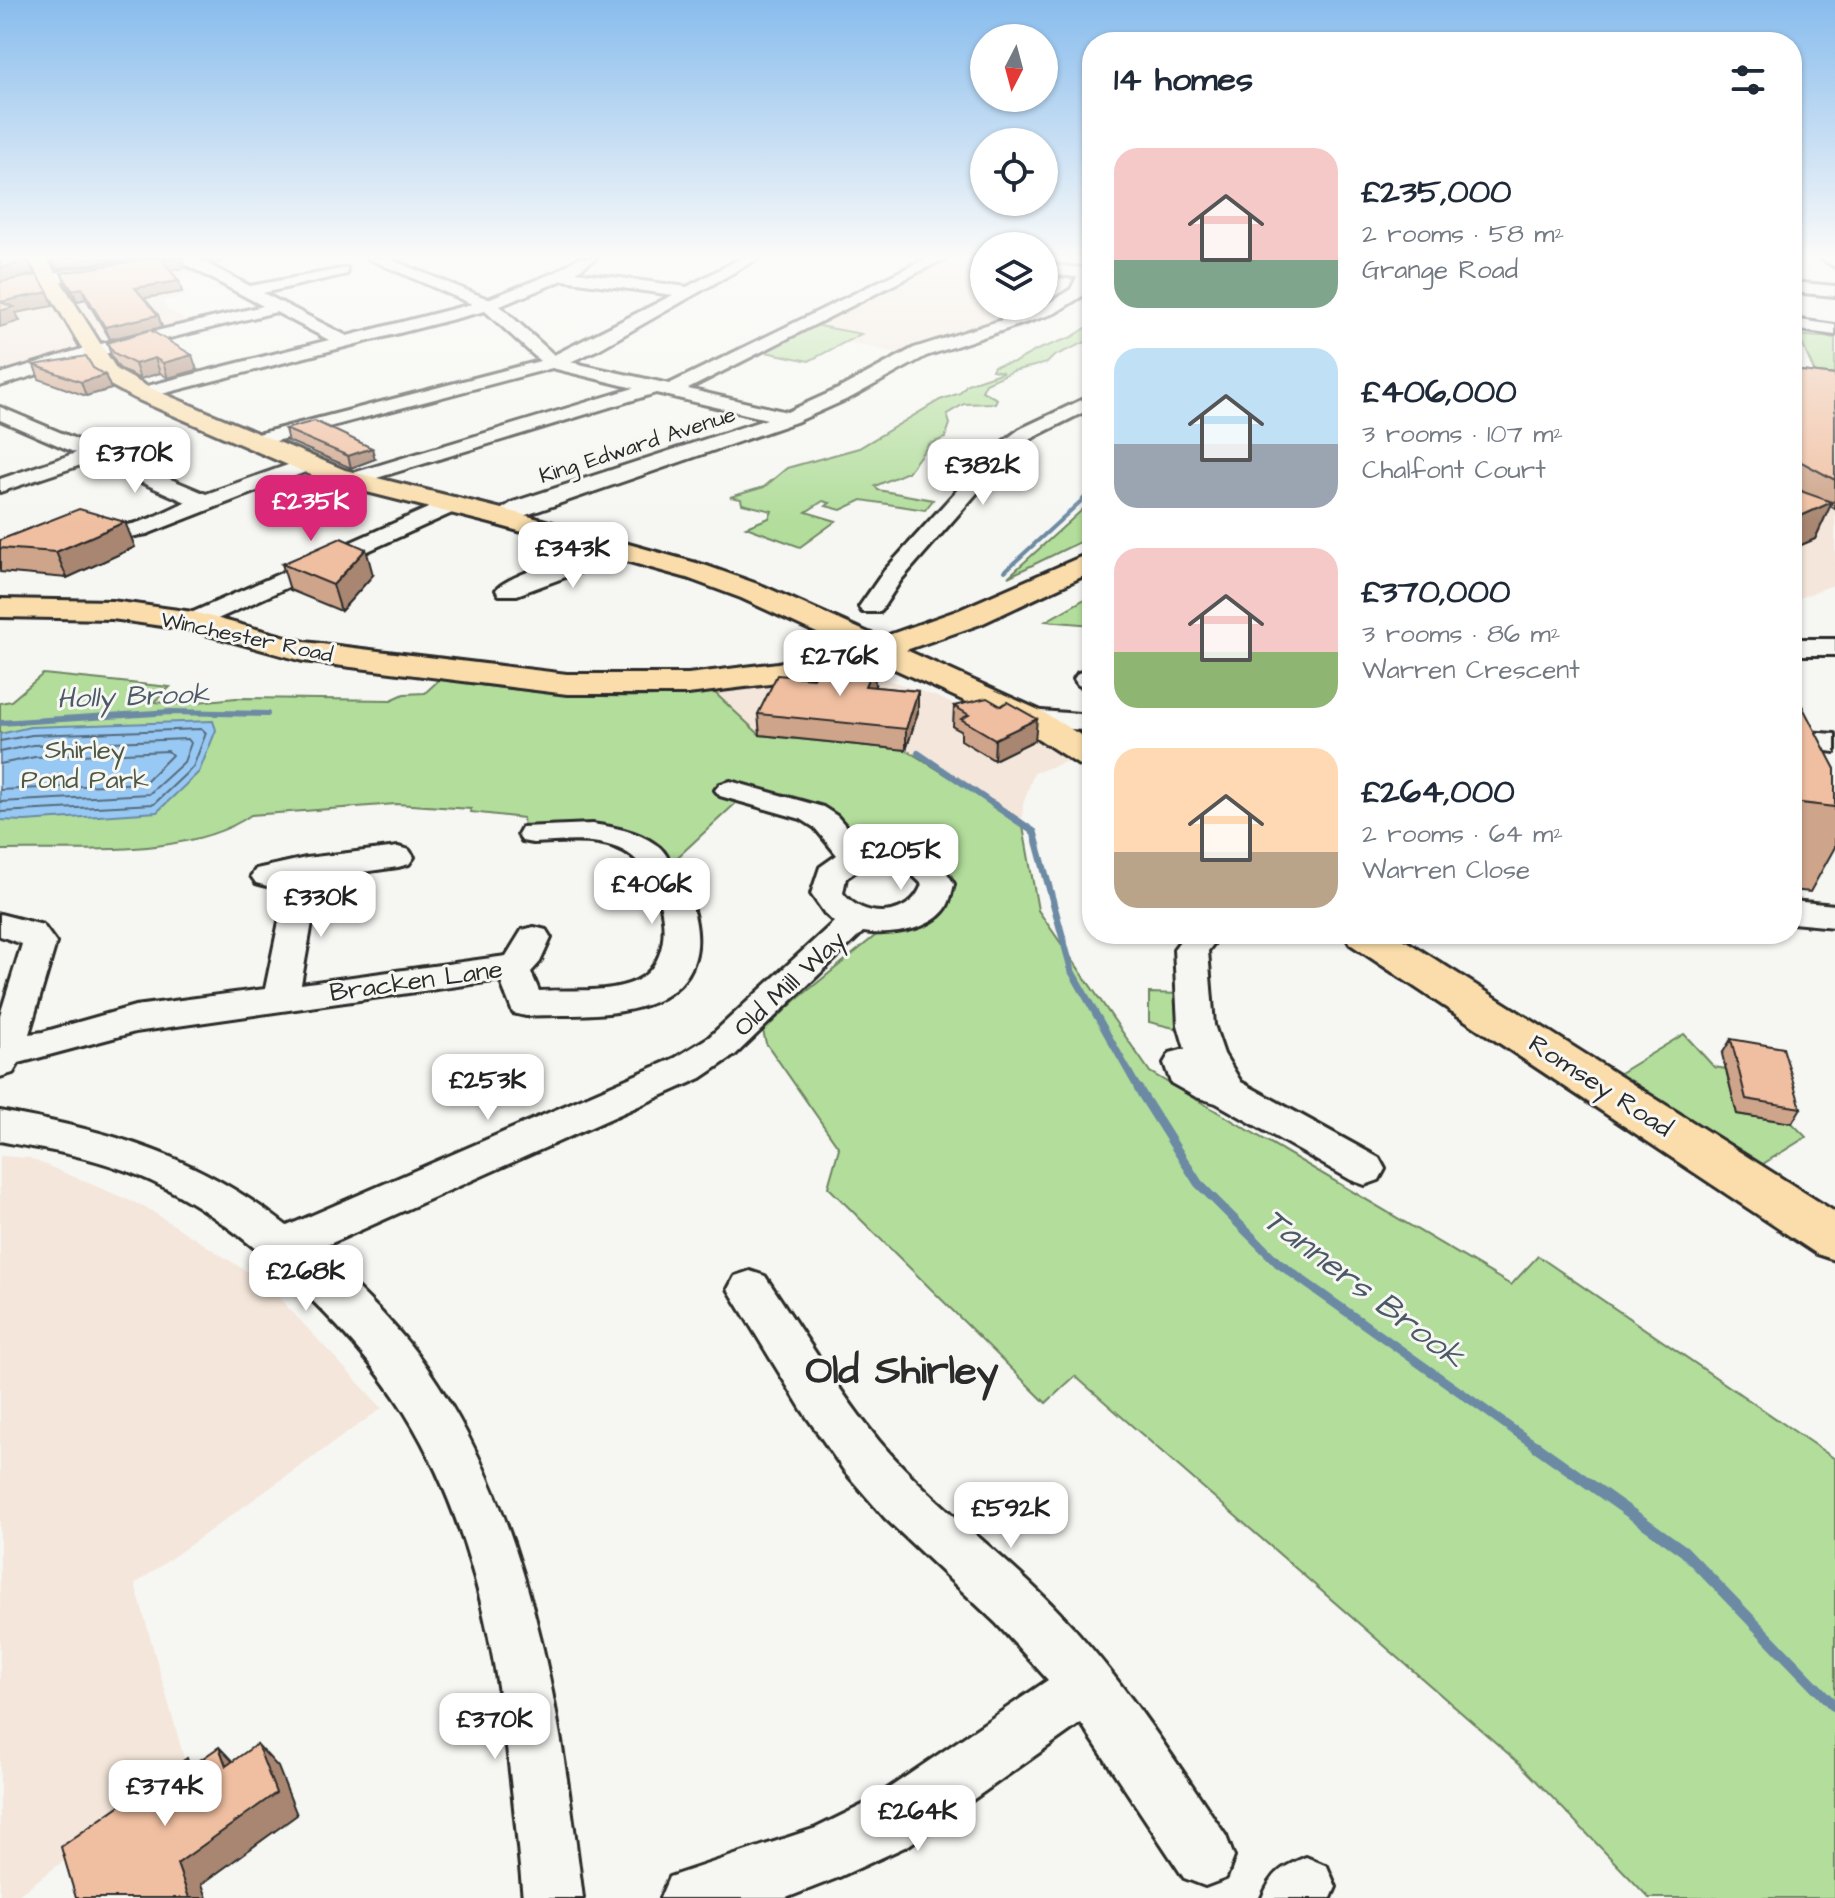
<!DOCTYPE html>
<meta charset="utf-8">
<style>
:root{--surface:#fff;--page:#f2f2f3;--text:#1f2937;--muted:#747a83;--accent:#db2777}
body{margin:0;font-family:"Architects Daughter",sans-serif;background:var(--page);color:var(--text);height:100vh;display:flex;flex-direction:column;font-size:30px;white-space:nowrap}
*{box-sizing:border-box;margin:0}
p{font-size:26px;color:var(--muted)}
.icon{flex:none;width:44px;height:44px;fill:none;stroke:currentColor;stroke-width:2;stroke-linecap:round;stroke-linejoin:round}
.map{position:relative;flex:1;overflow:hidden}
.panel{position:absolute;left:1082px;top:32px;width:720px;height:912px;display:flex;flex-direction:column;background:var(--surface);border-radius:32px;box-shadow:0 2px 6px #0004}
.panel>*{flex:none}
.needle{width:52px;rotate:186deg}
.buttons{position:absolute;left:970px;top:24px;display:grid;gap:16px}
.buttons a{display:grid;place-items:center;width:88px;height:88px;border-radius:50%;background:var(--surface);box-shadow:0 2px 6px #0004;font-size:40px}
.price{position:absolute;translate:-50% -68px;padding:0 18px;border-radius:16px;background:#fff;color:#222;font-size:26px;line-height:52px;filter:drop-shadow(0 2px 4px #0008)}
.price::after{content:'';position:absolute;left:50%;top:48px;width:24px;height:18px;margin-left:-12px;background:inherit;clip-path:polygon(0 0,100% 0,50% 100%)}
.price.on{background:var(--accent);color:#fff}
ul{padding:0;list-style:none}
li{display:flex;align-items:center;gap:24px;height:200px;padding:0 32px}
li span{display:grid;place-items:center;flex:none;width:224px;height:160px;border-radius:24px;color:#555}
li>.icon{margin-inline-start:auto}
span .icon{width:96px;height:96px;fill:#fffc;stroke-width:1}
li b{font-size:34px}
h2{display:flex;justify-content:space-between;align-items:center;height:96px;padding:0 32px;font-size:34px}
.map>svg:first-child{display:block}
</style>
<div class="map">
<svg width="1835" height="1898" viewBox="0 0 1835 1898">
<rect width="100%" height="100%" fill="#f6f6f2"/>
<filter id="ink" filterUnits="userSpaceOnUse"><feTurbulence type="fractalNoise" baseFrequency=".0125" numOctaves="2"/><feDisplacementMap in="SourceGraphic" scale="16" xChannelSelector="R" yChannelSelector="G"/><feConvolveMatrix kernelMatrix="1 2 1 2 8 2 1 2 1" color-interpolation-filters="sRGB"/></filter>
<g filter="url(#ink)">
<g fill="#f4e6da">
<polygon points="0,258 170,258 198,275 162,281 170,290 181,288 187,295 163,301 167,309 181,317 189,327 0,376"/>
<polygon points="949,258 984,263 984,306 1040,306 898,353 846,342 809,361 761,351"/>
<polygon points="1792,455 1835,460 1835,584 1792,601"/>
<polygon points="836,674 873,675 935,696 986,719 1006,723 1068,761 1034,773 1023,804 1022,821 906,750 760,735 714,692"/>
<polygon points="0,1156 29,1158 145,1207 265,1283 382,1408 135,1584 187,1769 14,1898 0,1898"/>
</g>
<g fill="#b2dd9b" stroke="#6e8463" stroke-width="2">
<polygon points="1092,324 1092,338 1088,341 1054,356 1047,363 1013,371 986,383 982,391 997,399 995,403 964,404 947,414 950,424 945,438 929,444 908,472 875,486 878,490 933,500 925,510 862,500 841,510 826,506 830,503 823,501 806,512 836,521 800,547 746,527 769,518 772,511 742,504 741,499 730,497 764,487 787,468 859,448 940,400 960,393 967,384 1003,372 992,370 994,366 1015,362 1037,350 1072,337"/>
<polygon points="814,325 861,334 809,361 761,351"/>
<polygon points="1792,335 1835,338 1835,419 1801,341 1792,340"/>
<polygon points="1092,501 1092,536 1008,577"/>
<polygon points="1092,595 1092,625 1046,621"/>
<path d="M43,674L170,687L154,702L178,704L236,698L391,700L404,694L425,693L440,679C531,694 622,702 714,692L760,735L906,750L1022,821L1038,910L1150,1072L1511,1285L1538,1256L1835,1459V1898H1649L1519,1763L1075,1376L1046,1403L828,1187L839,1148L766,1043L763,1031L795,1001L875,936L899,928L944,885L751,789L667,867L652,851L524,830L523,818L470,812L471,809L396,804L251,815C189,859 74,848 0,850V703L11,701Z"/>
<polygon points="1179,934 1204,934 1199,1034 1149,1022 1149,993 1182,994"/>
<polygon points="1684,1034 1714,1067 1726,1069 1737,1114 1792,1123 1806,1137 1758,1167 1615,1076"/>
</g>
<polygon fill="#98c9f4" stroke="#6c8aa4" stroke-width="2" points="213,721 216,730 199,772 157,812 25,821 0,820 0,734 30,727"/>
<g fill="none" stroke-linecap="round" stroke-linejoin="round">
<g stroke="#576a7b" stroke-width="2">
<polyline points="0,741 32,735 202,729 206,733 193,767 154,804 0,812"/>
<polyline points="0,752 33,745 188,739 191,743 184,762 149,794 0,802"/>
<polyline points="0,764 35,757 168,751 172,755 144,783 0,790"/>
</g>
<polyline stroke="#6c8aa4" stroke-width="4" points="1005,571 1092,491"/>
<g stroke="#6c8aa4" stroke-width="6">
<polyline points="0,723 171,712 267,714"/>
<polyline points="918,753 996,806"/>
</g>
<polyline stroke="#6c8aa4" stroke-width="7" points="993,804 1034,832 1072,972 1139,1090"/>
<polyline stroke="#6c8aa4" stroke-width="9" points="1138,1088 1198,1183 1278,1263 1539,1448"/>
<polyline stroke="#6c8aa4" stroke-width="11" points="1536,1446 1684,1551 1835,1707"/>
<g stroke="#2b2b2b" stroke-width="6">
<g id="minor">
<path d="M150,258H196L250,286L347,268V274L263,293L347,336L472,304L367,258H387L488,299L556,272L578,258H596L576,272L687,287L741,258H759L599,349L570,362L669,384L927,258H946L688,389L787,412L838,389L914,348L1043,307L1071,289L1077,277L1044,274V264L1092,269V279L1084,295L1055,313L926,356L852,397L796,422L500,524L489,517L513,502L767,419L656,393L357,484H343L339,480L343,476L634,388L552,368L253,447L243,441L246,437L540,361L485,311L142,399L135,397L133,393L135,389L329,340L276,312L100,355L0,386V374L88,347L263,306L181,262L67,280L0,295V285L67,270ZM563,280L673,295L554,355L500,306Z"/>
<polygon points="970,258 984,258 984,264 972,261"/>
<polygon points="1820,258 1835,258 1835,267"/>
<polygon points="1792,282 1835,286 1835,296 1792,292"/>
<polygon points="1792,319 1835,325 1835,335 1792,329"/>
<polygon points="1092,395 1092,408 1034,437 1011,454 901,580 880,612 862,612 859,607 884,571 997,446 1020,429"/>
<path d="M0,407L206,494L299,461L306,459L316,465L313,469L147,534L119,539L89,531L0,567V552L79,519C93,516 104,524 118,525C140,527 166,510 186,502L93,461L0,492V479L76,453L0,420Z"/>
<polygon points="453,497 461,499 464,504 461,509 202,626 184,626 180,621 184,616"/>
<path d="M617,543L625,545L629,550L625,555L517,595H499L496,590C507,574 594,549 617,543Z"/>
<rect x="1792" y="639" width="43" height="16"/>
<polygon points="1087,671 1092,672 1092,689 1078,685 1074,679 1078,673"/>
<polygon points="1029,710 1092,715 1092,731 1019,724 1015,718 1019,712"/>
<polygon points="1792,731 1835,734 1835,752 1792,747"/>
<path d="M730,781L823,807L837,816L863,846C900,839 935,849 954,884C952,892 950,901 946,908C930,931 888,936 863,932L735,1055L701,1078L316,1250C361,1290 406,1333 438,1384C536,1536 561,1722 583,1898H523C507,1735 493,1555 405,1413C374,1363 333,1319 290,1279C240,1233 184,1190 118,1168C80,1154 39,1149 0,1141V1111C113,1132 194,1154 287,1226L675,1058L709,1037L834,922L825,914L811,894L820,867L837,855L815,828L801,819L720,796L715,790L720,784ZM882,862L904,867L922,884C911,918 864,921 843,893L846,878L865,865Z"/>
<path d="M592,824C613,827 637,831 655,844C664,849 668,859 674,868C696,904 713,958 674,990C636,1021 571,1013 526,1016L513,1013L500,980L135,1032L19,1063L13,1073L0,1077V1015L22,944L0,936V914L43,925L56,943L29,1034L43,1032L135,1006L265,989L287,883L267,886L256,883L251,876L256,869L306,858L398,847L409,850L414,857L409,864L398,867L320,878L301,984L506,956L522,930L534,927L546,930L551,938L540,962L531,972L539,991C568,989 609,994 636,981C683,958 664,872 624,851C597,837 562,842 533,843L522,841L518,834L522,827Z"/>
<polygon points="1792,901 1835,905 1835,927 1792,923"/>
<polygon points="1185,934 1221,934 1208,951 1214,1025 1224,1054 1241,1082 1379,1158 1385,1169 1379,1180 1365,1185 1351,1180 1216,1103 1196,1097 1171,1083 1164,1063 1170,1053 1185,1049 1178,1025 1174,949"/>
<path d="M750,1271L765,1276C802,1331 837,1389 879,1441C932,1503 999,1550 1055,1608C1121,1676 1173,1757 1226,1836L1234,1857L1226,1878L1205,1886L1184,1878L1081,1723L909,1845L837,1878L786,1898H660L669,1877L816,1828L867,1803L1048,1680L996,1623L885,1518L845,1472L802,1410L728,1289L735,1276Z"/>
<path d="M1306,1857L1327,1866L1336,1887L1331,1898H1262C1273,1872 1280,1868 1306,1857Z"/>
</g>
</g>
<g stroke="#2b2b2b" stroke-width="6">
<g id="major">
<polygon points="28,258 46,258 117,370 150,388 345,470 510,511 707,566 763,586 880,638 959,610 1092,552 1092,572 981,624 906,650 1041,711 1092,742 1092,768 1079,765 1017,725 875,660 778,683 688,694 567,694 303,661 191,630 112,619 0,617 0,599 112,601 193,612 305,642 567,674 688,674 778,663 847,647 741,598 687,578 490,523 327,482 134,398 101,380"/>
<polygon points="1344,934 1395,934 1835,1212 1835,1260 1817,1254 1350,944"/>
</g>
</g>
<use href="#minor" fill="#f6f6f2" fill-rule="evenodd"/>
<use href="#major" fill="#faddab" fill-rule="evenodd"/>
</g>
<g fill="#cea48a" stroke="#2b2b2b" stroke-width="2">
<polygon points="48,258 130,258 57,269"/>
<polygon points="154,258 182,258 186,268 170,270 179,281 182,292 144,298 158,315 162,327 110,339 86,299 77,301 66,283 61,273"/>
<polygon points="202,258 222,258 223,262 213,264"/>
<polygon points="107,343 197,370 168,378 160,373 140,379 119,368 112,357"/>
<polygon points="34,365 93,368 105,375 111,389 86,396 39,379"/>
<polygon points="1792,370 1835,375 1835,509 1830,506 1815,539 1792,549 1792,488 1804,492 1792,485"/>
<polygon points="285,429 375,459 351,468 288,441"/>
<polygon points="0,540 135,547 67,578 0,572"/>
<polygon points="282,564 373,575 341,611 290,590"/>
<polygon points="875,685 874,687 918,691 918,712 906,750 760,735 758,714"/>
<polygon points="1792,699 1835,769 1835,847 1810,892 1792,890"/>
<polygon points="954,706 1035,740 994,760 961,740 961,731 953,727"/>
<polygon points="1731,1039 1801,1108 1792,1123 1737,1114 1722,1054"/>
</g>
<g fill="#a88671" stroke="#2b2b2b" stroke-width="2">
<polygon points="52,258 130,258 57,269"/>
<polygon points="176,258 182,258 186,268 166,271 162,260"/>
<polygon points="212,258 222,258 223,262 213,264"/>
<polygon points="29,261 34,274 0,283 0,268"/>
<polygon points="179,281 182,292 139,299 135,288"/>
<polygon points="82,288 86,299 77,301 72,290"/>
<polygon points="48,292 53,306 16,313 20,321 0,327 0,302"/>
<polygon points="158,315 162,327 110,339 105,327"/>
<polygon points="192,355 197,370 168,378 163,363"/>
<polygon points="155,358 160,373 140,379 135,364"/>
<polygon points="105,375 111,389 86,396 81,382"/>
<polygon points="372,448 375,459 351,468 348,456"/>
<polygon points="1832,502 1815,539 1792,549 1792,520"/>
<polygon points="125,522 135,547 67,578 56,552"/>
<polygon points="366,549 373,575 341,611 333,585"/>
<polygon points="874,665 875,685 866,707 865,686"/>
<polygon points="918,691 918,712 906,750 906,729"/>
<polygon points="1037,719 1035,740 994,760 995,739"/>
<polygon points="257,1744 278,1767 297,1815 202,1884 207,1898 189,1898 177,1864"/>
<polygon points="219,1747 241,1770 226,1766"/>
</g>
<g fill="#f0bfa1" stroke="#2b2b2b" stroke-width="2">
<polygon points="0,258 27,258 29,261 0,268"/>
<polygon points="154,258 176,258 162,260 179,281 135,288 158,315 105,327 82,288 72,290 61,273"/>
<polygon points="37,275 48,292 0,302 0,282"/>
<polygon points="0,302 14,307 0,311"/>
<polygon points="150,330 192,355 163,363 155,358 135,364 114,353 107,343"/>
<polygon points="86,356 93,368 105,375 81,382 34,365"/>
<polygon points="1792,370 1835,375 1835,480 1792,457"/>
<polygon points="315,421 372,448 348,456 285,429"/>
<polygon points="1792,488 1832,502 1792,520"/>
<polygon points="79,509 125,522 56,552 0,548 0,540"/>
<polygon points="341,538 366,549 333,585 282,564"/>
<polygon points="821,660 874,665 865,686 918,691 906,729 758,714 777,675 813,678"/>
<polygon points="987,698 1001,706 1007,702 1037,719 995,739 961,719 969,715 954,706"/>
<polygon points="1792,699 1799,700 1835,769 1835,807 1793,802 1792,799"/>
<polygon points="1731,1039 1783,1048 1801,1108 1746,1099"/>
<polygon points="257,1744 276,1793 177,1864 189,1898 76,1898 61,1847 187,1758 190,1767 219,1747 226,1766"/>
</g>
</g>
<linearGradient id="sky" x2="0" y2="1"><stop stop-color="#88bced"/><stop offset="0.49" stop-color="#fbfbf9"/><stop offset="1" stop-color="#fbfbf9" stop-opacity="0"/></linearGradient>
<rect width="1835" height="524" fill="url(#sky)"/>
<g text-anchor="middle" stroke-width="6" stroke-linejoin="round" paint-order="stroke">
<g font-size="22" fill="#2b2b2b" stroke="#f6f6f2">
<text transform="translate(637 444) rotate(-18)" y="8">King Edward Avenue</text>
<text transform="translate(247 636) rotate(12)" y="8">Winchester Road</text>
</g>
<g font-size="26" fill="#4d5847" stroke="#f6f6f2">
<text x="85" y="758">Shirley<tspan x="85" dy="30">Pond Park</tspan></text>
</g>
<g font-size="26" fill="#2b2b2b" stroke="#f6f6f2">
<text transform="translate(416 980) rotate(-8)" y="9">Bracken Lane</text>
<text transform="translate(789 983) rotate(-43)" y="9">Old Mill Way</text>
<text transform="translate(1601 1085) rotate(33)" y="9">Romsey Road</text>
</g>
<g font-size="28" font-style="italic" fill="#4c5a67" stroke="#f6f6f2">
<text transform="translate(133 695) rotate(-2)" y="10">Holly Brook</text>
</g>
<g font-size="34" font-style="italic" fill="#4c5a67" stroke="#f6f6f2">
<text transform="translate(1365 1287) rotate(37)" y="12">Tanners Brook</text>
</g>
<g font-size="40" font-weight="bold" fill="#2b2b2b" stroke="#f6f6f2">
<text x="902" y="1383">Old Shirley</text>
</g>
</g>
</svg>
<div class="buttons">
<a><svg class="needle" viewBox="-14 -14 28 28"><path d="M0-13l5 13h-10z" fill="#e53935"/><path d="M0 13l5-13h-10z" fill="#747a83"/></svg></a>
<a><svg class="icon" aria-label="locate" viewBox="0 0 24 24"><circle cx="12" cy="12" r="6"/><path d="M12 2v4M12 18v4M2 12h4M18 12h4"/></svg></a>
<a><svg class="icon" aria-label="layers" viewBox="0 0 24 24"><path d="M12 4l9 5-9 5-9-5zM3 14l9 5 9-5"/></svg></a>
</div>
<b class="price" style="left:135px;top:495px">£370K</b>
<b class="price" style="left:983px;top:507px">£382K</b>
<b class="price on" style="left:311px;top:543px">£235K</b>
<b class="price" style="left:573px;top:590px">£343K</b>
<b class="price" style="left:840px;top:698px">£276K</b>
<b class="price" style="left:901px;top:892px">£205K</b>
<b class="price" style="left:652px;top:926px">£406K</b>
<b class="price" style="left:321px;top:939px">£330K</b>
<b class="price" style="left:488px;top:1122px">£253K</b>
<b class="price" style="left:306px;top:1313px">£268K</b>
<b class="price" style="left:1011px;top:1550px">£592K</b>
<b class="price" style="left:495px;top:1761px">£370K</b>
<b class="price" style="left:165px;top:1828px">£374K</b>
<b class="price" style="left:918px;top:1853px">£264K</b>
<section class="panel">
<h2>14 homes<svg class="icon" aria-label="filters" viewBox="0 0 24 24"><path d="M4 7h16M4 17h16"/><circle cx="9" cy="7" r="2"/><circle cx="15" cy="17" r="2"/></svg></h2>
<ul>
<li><span style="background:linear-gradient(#f6c9c9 70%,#7fa58c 0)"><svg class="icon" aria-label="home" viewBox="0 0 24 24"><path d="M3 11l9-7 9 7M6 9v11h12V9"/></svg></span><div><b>£235,000</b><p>2 rooms · 58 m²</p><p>Grange Road</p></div></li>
<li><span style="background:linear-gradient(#bfe0f5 60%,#9aa5b1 0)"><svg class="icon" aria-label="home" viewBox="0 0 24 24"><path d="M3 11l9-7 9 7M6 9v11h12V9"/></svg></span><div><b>£406,000</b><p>3 rooms · 107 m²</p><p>Chalfont Court</p></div></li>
<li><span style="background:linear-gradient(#f6c9c9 65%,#8fb573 0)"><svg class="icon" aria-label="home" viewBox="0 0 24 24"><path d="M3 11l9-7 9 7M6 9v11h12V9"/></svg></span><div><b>£370,000</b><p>3 rooms · 86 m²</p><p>Warren Crescent</p></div></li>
<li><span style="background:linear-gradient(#ffd9b3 65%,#b9a48a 0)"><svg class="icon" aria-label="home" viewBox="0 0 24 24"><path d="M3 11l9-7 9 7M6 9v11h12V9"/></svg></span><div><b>£264,000</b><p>2 rooms · 64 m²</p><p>Warren Close</p></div></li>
</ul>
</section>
</div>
